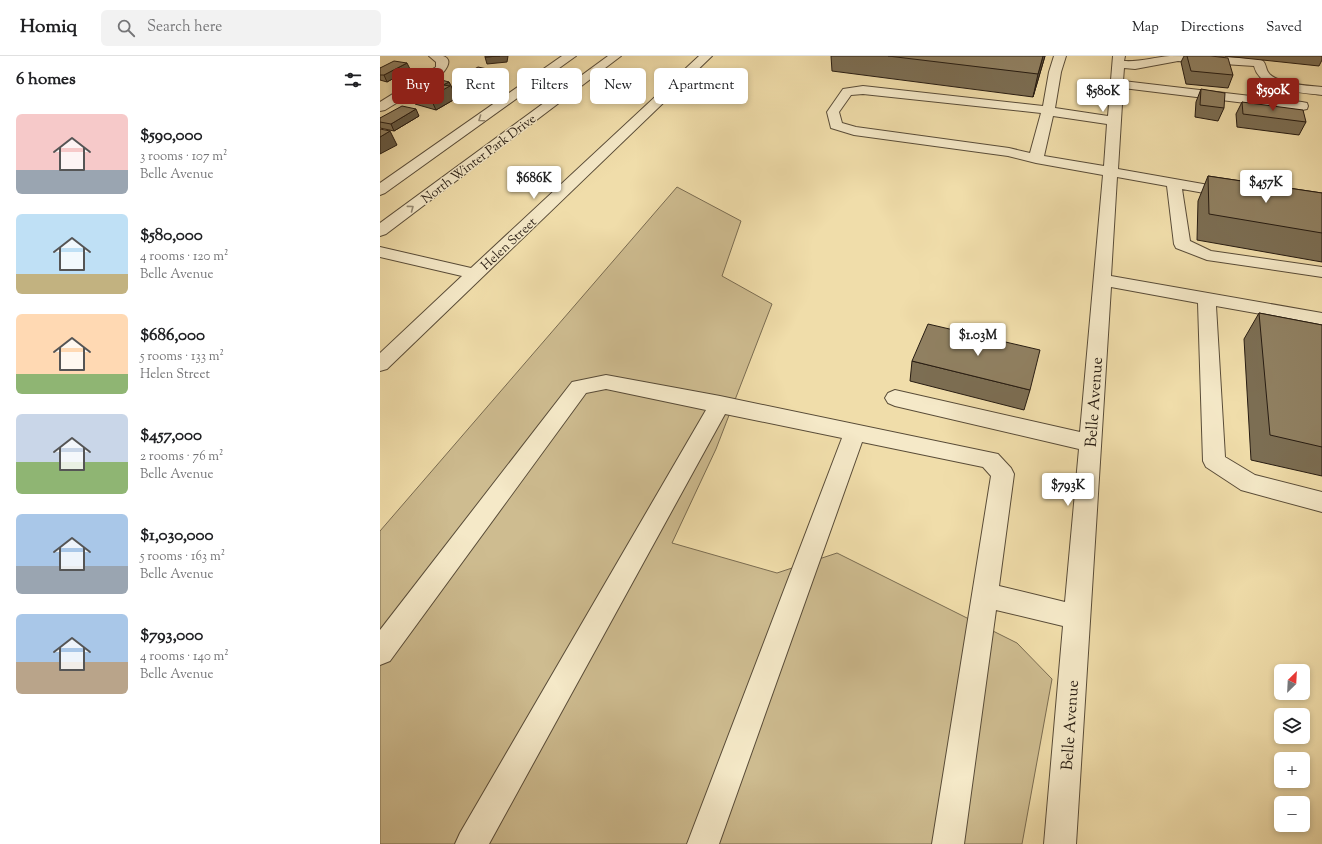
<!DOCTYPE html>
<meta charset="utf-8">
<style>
:root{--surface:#fff;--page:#f2f2f2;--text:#202124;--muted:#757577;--line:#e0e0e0;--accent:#8f2418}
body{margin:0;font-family:"Sorts Mill Goudy",serif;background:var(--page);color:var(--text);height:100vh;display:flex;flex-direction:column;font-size:15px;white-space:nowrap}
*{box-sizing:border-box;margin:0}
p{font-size:13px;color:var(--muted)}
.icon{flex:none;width:22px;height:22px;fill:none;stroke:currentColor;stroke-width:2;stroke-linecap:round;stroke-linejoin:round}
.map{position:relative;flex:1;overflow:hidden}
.details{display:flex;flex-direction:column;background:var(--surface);width:380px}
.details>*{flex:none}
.hud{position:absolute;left:12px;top:12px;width:380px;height:36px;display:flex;gap:8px}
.needle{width:26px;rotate:24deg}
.fabs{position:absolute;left:894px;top:608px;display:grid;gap:8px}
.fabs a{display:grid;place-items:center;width:36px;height:36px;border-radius:6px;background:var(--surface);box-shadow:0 2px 6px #0003;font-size:20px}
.price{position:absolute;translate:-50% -34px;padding:0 9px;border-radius:4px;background:#fff;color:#222;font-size:13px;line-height:26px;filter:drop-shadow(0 1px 2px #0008)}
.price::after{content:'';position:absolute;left:50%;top:24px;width:12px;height:9px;margin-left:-6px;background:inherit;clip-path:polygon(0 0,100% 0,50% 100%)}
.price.on{background:var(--accent);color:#fff}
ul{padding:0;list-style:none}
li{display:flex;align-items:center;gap:12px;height:100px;padding:0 16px}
li span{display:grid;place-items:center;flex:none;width:112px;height:80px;border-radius:6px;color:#555}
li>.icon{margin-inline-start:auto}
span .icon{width:48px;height:48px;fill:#fffc;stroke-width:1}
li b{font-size:17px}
h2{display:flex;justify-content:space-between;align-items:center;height:48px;padding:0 16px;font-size:17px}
.pill{padding:0 14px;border-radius:6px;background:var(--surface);box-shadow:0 2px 6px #0003;font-size:14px;line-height:36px}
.pill.on{background:var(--accent);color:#fff}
header{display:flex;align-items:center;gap:24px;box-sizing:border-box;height:56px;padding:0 20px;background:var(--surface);border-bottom:1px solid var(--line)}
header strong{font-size:19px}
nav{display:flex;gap:22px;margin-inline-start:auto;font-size:14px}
.search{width:280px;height:36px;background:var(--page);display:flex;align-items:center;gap:10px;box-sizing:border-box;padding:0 14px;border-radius:6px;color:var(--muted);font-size:15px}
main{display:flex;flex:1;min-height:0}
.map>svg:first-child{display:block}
</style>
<header>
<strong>Homiq</strong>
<div class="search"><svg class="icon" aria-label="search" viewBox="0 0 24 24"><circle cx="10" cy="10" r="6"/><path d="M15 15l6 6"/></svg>Search here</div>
<nav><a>Map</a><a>Directions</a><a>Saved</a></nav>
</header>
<main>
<section class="details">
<h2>6 homes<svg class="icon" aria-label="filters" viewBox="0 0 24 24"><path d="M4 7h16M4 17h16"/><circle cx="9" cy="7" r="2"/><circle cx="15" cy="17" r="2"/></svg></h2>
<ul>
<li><span style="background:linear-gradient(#f6c9c9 70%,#9aa5b1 0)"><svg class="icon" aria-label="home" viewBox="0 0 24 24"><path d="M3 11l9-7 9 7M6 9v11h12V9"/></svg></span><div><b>$590,000</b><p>3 rooms · 107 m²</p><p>Belle Avenue</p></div></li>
<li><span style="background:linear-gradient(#bfe0f5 75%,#c2b280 0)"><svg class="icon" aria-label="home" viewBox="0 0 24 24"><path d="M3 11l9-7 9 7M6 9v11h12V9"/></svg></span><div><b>$580,000</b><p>4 rooms · 120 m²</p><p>Belle Avenue</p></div></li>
<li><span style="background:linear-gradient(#ffd9b3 75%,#8fb573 0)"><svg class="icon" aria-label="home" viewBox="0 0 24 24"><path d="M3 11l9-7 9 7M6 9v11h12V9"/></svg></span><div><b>$686,000</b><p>5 rooms · 133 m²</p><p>Helen Street</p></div></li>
<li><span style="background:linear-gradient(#c9d6e8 60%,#8fb573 0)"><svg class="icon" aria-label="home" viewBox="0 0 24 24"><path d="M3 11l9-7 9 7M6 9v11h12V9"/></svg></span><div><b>$457,000</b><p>2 rooms · 76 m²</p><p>Belle Avenue</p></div></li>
<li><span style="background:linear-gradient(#a9c7e8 65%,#9aa5b1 0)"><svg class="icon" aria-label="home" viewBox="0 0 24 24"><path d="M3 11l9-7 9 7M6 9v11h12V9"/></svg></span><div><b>$1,030,000</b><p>5 rooms · 163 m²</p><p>Belle Avenue</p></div></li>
<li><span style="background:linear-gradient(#a9c7e8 60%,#b9a48a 0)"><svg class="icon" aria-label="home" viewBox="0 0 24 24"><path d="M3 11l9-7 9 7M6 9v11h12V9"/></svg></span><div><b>$793,000</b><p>4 rooms · 140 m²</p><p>Belle Avenue</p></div></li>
</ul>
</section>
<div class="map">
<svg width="942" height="788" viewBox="0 0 942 788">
<rect width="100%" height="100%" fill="#f0ddaa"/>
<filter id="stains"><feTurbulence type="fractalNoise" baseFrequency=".005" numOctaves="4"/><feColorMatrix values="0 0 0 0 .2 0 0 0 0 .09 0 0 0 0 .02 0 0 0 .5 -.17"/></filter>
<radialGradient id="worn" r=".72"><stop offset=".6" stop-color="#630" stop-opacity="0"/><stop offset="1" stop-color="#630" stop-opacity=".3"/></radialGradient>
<polygon fill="#cebc90" stroke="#7a6c51" points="297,131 361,165 342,220 392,248 336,393 292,487 397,517 457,497 637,587 672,623 642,788 0,788 0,475"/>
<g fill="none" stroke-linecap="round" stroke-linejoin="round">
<g stroke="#594c38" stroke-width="2">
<g id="minor">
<path d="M49,0C53,0 59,0 63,0C75,4 64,16 59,21L5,54L0,55V46L56,11V6Z"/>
<polygon points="182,0 196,0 5,137 0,139 0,127"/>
<polygon points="228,0 241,0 6,178 0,180 0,167"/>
<polygon points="319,0 332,0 7,313 0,315 0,297 82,220 0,201 0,191 91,212"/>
<path d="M674,0H686L681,16L675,52L728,60L733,0H745L744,5C760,6 775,1 790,0C820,0 849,1 879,3L883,5C886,8 886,13 888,16C895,28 930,30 942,31V39C920,36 881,36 874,10L798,5L755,13L744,12L743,25L922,46L927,47L928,50L927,53L922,54L743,32L738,113L857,134L860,137L857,140L852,142L802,133L810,185L831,195L942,211V221L827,204L796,192L794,188L787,130L737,121L731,220L942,257V269L836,250L845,401L875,419L942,436V456L861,434L826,411L823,405L818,247L731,231L696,788H664L683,570L616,554L584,788H552L611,420L603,411L482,386L339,788H307L462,382L345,358L109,788H75L80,777L326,354L226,333L206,337L10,605L0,609V574L192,326L226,319L340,340L618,398L631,412L634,418L619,530L685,546L699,393L515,350L508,347L505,342L508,337L515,334L700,376L723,119L656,107L628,100L474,79L451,72L447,56L463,33L483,30L663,50L669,16ZM483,38L661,57L650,97L629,92L476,71L462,67L459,56L471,39ZM673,60L727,68L724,110L664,100Z"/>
</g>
</g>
<use href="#minor" fill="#f5e9c8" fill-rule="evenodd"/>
</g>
<g fill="#7c6e53" stroke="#271c12">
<polygon points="451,0 665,0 653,41 452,15"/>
<polygon points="804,0 831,0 853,19 848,32 806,28 801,6"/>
<polygon points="845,0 942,0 942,4 939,10"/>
<polygon points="0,12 30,13 7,26 0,24"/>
<polygon points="112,14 115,20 92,34 77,31 75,24"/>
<polygon points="69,26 75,38 73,39 75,43 56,54 35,48 28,36"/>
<polygon points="821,33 844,52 838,65 815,61 816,46"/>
<polygon points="862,46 926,66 919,79 857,71 856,58"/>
<polygon points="39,60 14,75 0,72 0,62"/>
<polygon points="828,120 942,137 942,206 817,184 818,145"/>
<polygon points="879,257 942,269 942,420 871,404 864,283"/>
<polygon points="532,305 650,334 644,354 530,325"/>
</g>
<g fill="#655a44" stroke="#271c12">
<polygon points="120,0 128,0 127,6 107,8 105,1"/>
<polygon points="663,0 665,0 653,41 658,18"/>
<polygon points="27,7 30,13 7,26 4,19"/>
<polygon points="112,14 115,20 92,34 90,27"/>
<polygon points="69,26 75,38 73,39 75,43 56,54 50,41 63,29"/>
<polygon points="36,53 39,60 14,75 11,68"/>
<polygon points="10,75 17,89 0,98 0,81"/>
</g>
<g fill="#908061" stroke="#271c12">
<polygon points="105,0 120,0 105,1"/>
<polygon points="508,0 663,0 658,18"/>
<polygon points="807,0 831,0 848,2 853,19 811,15"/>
<polygon points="14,5 27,7 4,19 0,19 0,12"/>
<polygon points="98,11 112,14 90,27 75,24"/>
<polygon points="54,22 69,26 63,29 70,30 50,41 28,36"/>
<polygon points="821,33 845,37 844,52 820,49"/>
<polygon points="862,46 923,54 926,66 863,58"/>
<polygon points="22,50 36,53 11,68 0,66 0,62"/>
<polygon points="0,73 10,75 0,81"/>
<polygon points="828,120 942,137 942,177 829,158"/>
<polygon points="879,257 942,269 942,391 890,379"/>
<polygon points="548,268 660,294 650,334 532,305"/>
</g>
<defs><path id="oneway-chevron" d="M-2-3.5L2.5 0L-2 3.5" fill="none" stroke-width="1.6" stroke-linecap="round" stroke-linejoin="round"/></defs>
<g stroke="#988d76">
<use href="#oneway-chevron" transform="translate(101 63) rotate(145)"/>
<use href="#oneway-chevron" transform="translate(31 152) rotate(-37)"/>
</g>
<g text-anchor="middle" stroke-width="3" stroke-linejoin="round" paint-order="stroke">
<g font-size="13" fill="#271c12" stroke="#f5e9c8">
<text transform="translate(98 102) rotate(-37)" y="5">North Winter Park Drive</text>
<text transform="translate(128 187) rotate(-43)" y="5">Helen Street</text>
</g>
<g font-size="16" fill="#271c12" stroke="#f5e9c8">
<text transform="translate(713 346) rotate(-86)" y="6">Belle Avenue</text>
<text transform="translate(689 669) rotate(-86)" y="6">Belle Avenue</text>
</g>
</g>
<rect width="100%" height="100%" filter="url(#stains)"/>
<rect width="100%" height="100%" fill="url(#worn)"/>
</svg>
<div class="fabs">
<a><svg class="needle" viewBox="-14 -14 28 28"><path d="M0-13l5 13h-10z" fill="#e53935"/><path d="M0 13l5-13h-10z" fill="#757577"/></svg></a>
<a><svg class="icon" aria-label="layers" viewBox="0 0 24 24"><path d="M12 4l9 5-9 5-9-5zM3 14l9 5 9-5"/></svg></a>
<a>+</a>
<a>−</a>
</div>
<b class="price on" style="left:893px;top:56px">$590K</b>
<b class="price" style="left:723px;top:57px">$580K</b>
<b class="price" style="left:154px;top:144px">$686K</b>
<b class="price" style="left:886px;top:148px">$457K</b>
<b class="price" style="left:598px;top:301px">$1.03M</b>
<b class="price" style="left:688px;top:451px">$793K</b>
<div class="hud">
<a class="pill on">Buy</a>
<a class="pill">Rent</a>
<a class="pill">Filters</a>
<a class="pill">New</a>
<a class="pill">Apartment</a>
</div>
</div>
</main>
